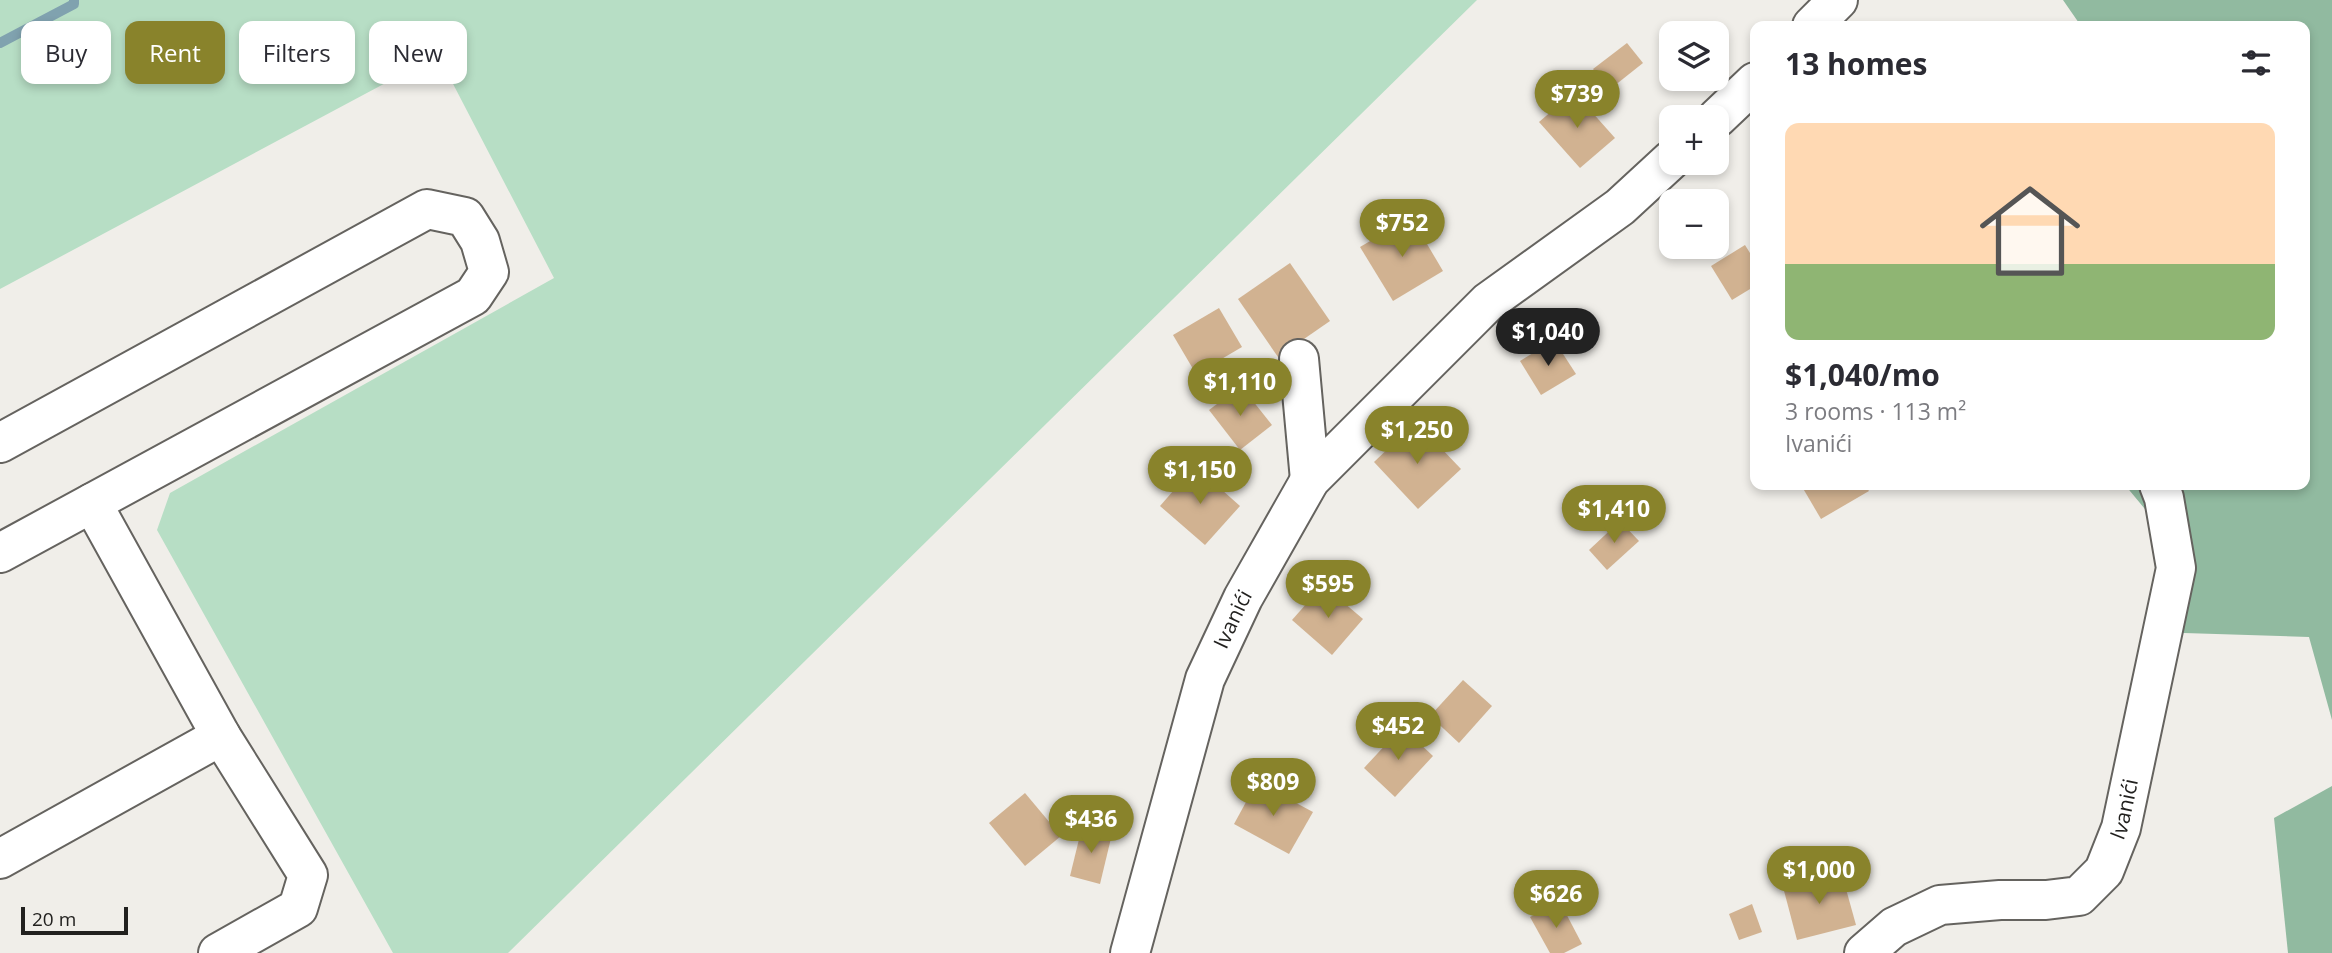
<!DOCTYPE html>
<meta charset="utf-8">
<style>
:root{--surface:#fff;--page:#f2f2f3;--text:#2b2b33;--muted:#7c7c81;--accent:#89832b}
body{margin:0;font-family:"Open Sans",sans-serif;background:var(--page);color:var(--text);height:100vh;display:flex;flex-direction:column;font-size:26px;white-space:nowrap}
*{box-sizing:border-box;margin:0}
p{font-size:23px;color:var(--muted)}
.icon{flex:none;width:38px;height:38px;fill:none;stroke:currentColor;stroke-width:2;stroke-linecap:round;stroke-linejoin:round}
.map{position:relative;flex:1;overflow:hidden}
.side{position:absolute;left:1750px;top:21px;width:560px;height:469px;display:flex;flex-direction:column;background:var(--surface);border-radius:14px;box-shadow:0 4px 10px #0003}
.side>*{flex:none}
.banner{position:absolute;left:21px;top:21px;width:665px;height:63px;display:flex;gap:14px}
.fabs{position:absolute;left:1659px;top:21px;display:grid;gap:14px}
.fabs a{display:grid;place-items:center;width:70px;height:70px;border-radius:14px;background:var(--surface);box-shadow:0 4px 10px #0003;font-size:35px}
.scale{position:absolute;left:21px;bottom:18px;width:107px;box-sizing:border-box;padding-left:7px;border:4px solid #22211f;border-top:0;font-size:19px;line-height:24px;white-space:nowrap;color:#22211f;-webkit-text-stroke:5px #f0eee9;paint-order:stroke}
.price{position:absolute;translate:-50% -60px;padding:0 16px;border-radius:24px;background:var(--accent);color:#fff;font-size:23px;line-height:46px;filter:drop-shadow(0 2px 4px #0008)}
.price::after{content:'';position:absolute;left:50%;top:42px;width:21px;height:16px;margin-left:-10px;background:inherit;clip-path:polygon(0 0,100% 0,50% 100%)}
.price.active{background:#222;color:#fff}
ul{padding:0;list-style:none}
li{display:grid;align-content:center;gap:14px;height:371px;padding:0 35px}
li span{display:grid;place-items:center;height:217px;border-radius:14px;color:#555}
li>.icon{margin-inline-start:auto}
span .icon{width:126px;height:126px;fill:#fffc;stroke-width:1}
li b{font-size:30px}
h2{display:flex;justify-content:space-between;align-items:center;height:84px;padding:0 35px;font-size:30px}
.tag{padding:0 24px;border-radius:14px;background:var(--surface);box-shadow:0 4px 10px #0003;font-size:24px;line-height:63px}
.tag.active{background:var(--accent);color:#fff}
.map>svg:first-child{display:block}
</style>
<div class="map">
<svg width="2332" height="953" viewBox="0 0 2332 953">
<rect width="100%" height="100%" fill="#f0eee9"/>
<polygon fill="#b7dec5" points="0,0 1477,0 508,953 393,953 157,530 170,493 554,278 438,55 0,289"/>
<g fill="#91baa0">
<polygon points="2063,0 2332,0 2332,720 2309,637 2152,632 2164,532 2125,485 2305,485 2305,26 2081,26"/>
<polygon points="2332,786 2332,953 2288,953 2274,818"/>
</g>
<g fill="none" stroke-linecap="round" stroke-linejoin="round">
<polyline stroke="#80a2af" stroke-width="10" points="0,43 74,4 74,0"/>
</g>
<g fill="#d1b291">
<polygon points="1627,43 1643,63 1609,90 1593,69"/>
<polygon points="1574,92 1615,138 1580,168 1539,122"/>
<polygon points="1411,217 1443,271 1393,301 1360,247"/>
<polygon points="1745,245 1755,261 1755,286 1732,300 1711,266"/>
<polygon points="1290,263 1330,321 1278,357 1238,299"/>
<polygon points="1219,308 1242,347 1196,374 1173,335"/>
<polygon points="1554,340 1576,374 1541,395 1520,361"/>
<polygon points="1241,386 1272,425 1240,450 1209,410"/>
<polygon points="1416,422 1461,469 1418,509 1374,462"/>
<polygon points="1195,466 1240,506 1205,545 1160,506"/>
<polygon points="1801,485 1865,485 1869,491 1821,519"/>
<polygon points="1620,521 1639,541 1607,570 1589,550"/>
<polygon points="1323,585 1363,619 1332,655 1292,620"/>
<polygon points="1463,680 1492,706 1459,743 1430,716"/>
<polygon points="1402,727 1433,756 1395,797 1364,768"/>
<polygon points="1257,782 1313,812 1289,854 1234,824"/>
<polygon points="1025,793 1061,836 1025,866 989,823"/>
<polygon points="1082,827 1112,834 1100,884 1070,876"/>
<polygon points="1841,871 1856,925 1797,940 1783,887"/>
<polygon points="1560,902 1582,944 1564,953 1550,953 1530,917"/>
<polygon points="1752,904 1762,932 1739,940 1729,914"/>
</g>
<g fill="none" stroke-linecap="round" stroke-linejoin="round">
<g stroke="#65635f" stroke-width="42">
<g id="minor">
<polyline points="1812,26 1838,0"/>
<polyline points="1717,118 1755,82"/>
<polyline points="1299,359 1310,480"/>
<polyline points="0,443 427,209 465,217 480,241 489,272 473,296 0,553"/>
<polyline points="92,503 221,736 308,875 298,908 218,953"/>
<polyline points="0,859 221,736"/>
<path id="s1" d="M1130,953L1205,679L1243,598L1310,480L1488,302L1620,207L1671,160"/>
<path id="s2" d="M1864,953L1894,927L1940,905L2000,900H2046L2079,896L2104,871L2121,828L2176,568L2164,498L2159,485"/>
</g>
</g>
<use href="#minor" stroke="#fff" stroke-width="38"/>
</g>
<g text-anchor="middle" stroke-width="6" stroke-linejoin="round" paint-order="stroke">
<g font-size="21" fill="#22211f" stroke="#f0eee9">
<text dy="7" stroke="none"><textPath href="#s1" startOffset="350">Ivanići</textPath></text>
<text dy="7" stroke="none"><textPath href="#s2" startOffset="331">Ivanići</textPath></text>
</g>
</g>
</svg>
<div class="fabs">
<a><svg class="icon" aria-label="layers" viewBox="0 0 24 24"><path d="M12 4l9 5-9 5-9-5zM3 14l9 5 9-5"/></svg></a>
<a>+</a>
<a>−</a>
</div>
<div class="scale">20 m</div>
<b class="price" style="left:1577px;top:130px">$739</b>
<b class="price" style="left:1402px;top:259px">$752</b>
<b class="price active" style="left:1548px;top:368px">$1,040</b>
<b class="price" style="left:1240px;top:418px">$1,110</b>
<b class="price" style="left:1417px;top:466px">$1,250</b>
<b class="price" style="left:1200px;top:506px">$1,150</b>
<b class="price" style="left:1614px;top:545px">$1,410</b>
<b class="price" style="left:1328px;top:620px">$595</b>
<b class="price" style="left:1398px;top:762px">$452</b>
<b class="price" style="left:1273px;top:818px">$809</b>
<b class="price" style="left:1091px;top:855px">$436</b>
<b class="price" style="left:1819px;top:906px">$1,000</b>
<b class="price" style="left:1556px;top:930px">$626</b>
<div class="banner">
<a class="tag">Buy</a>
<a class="tag active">Rent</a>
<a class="tag">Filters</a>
<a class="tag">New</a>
</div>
<section class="side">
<h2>13 homes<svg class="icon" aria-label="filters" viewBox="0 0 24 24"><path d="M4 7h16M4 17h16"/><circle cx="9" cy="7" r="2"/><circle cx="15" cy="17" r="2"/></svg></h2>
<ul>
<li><span style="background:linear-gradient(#ffd9b3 65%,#8fb573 0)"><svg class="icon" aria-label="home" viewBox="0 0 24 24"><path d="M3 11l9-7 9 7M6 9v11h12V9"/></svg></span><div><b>$1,040/mo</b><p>3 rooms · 113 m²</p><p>Ivanići</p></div></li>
</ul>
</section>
</div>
